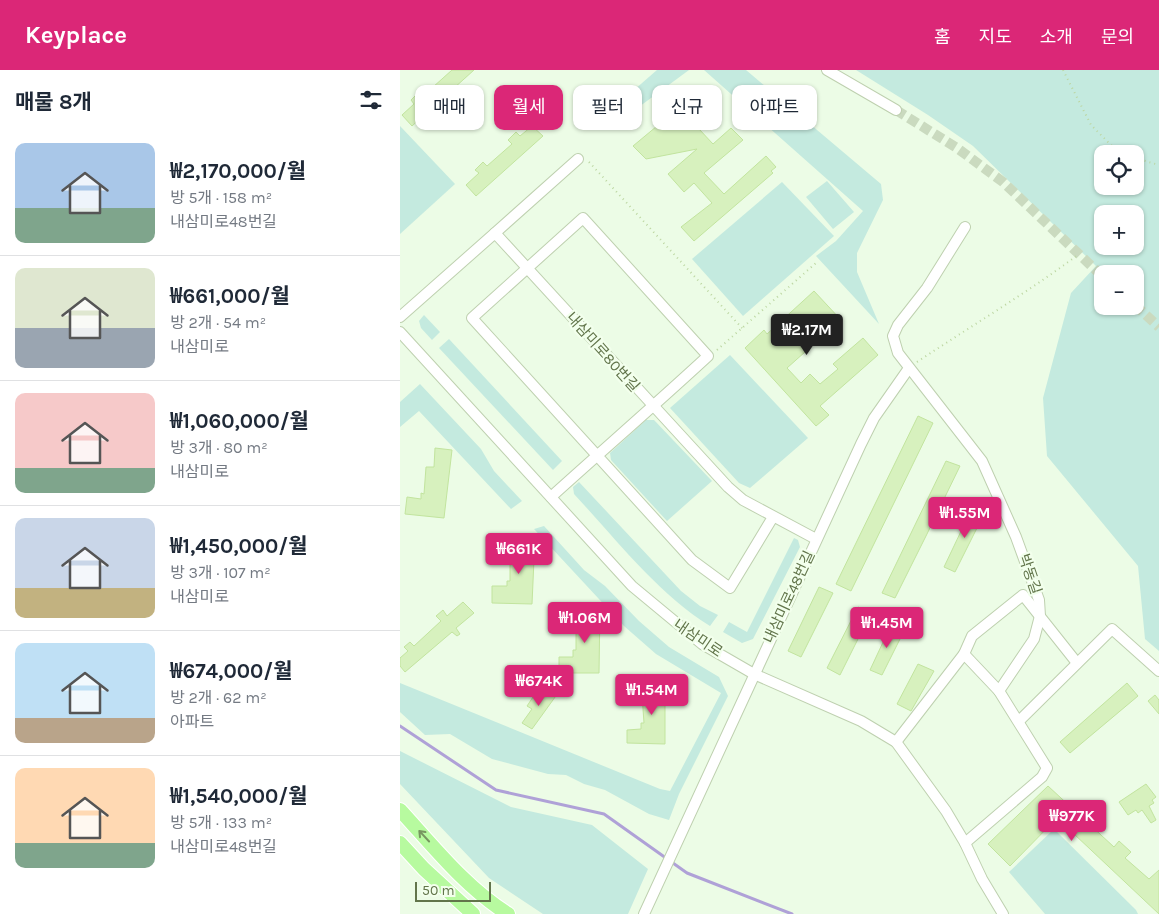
<!DOCTYPE html>
<html lang="ko">
<meta charset="utf-8">
<style>
:root{--surface:#fff;--page:#f6f6f7;--text:#1f2937;--muted:#747a83;--line:#e0e1e3;--accent:#db2777}
body{margin:0;font-family:Karla,"Noto Sans KR",sans-serif;background:var(--page);color:var(--text);height:100vh;display:flex;flex-direction:column;font-size:19px;white-space:nowrap}
*{box-sizing:border-box;margin:0}
p{font-size:16px;color:var(--muted)}
.icon{flex:none;width:28px;height:28px;fill:none;stroke:currentColor;stroke-width:2;stroke-linecap:round;stroke-linejoin:round}
.map{position:relative;flex:1;overflow:hidden}
.drawer{display:flex;flex-direction:column;background:var(--surface);width:400px}
.drawer>*{flex:none}
.guide{position:absolute;left:15px;top:15px;width:475px;height:45px;display:flex;gap:10px}
.tools{position:absolute;left:694px;top:75px;display:grid;gap:10px}
.tools a{display:grid;place-items:center;width:50px;height:50px;border-radius:10px;background:var(--surface);box-shadow:0 1px 4px #0004;font-size:25px}
.scale{position:absolute;left:15px;bottom:12px;width:76px;box-sizing:border-box;padding-left:5px;border:2px solid #62754b;border-top:0;font-size:14px;line-height:18px;white-space:nowrap;color:#62754b;-webkit-text-stroke:4px #f2ffec;paint-order:stroke}
.price{position:absolute;translate:-50% -42px;padding:0 11px;border-radius:5px;background:var(--accent);color:#fff;font-size:16px;line-height:32px;filter:drop-shadow(0 1px 2px #0008)}
.price::after{content:'';position:absolute;left:50%;top:30px;width:15px;height:11px;margin-left:-8px;background:inherit;clip-path:polygon(0 0,100% 0,50% 100%)}
.price.selected{background:#222;color:#fff}
ul{padding:0;list-style:none}
li{display:flex;align-items:center;gap:15px;height:125px;padding:0 15px}
li+li{border-top:1px solid var(--line)}
li span{display:grid;place-items:center;flex:none;width:140px;height:100px;border-radius:10px;color:#555}
li>.icon{margin-inline-start:auto}
span .icon{width:60px;height:60px;fill:#fffc;stroke-width:1}
li b{font-size:21px}
h2{display:flex;justify-content:space-between;align-items:center;height:60px;padding:0 15px;font-size:21px}
.tag{padding:0 18px;border-radius:10px;background:var(--surface);box-shadow:0 1px 4px #0004;font-size:18px;line-height:45px}
.tag.selected{background:var(--accent);color:#fff}
header{display:flex;align-items:center;gap:30px;box-sizing:border-box;height:70px;padding:0 25px;background:var(--accent);color:#fff}
header strong{font-size:24px}
nav{display:flex;gap:28px;margin-inline-start:auto;font-size:18px}
main{display:flex;flex:1;min-height:0}
.map>svg:first-child{display:block}
</style>
<header>
<strong>Keyplace</strong>
<nav><a>홈</a><a>지도</a><a>소개</a><a>문의</a></nav>
</header>
<main>
<section class="drawer">
<h2>매물 8개<svg class="icon" aria-label="filters" viewBox="0 0 24 24"><path d="M4 7h16M4 17h16"/><circle cx="9" cy="7" r="2"/><circle cx="15" cy="17" r="2"/></svg></h2>
<ul>
<li><span style="background:linear-gradient(#a9c7e8 65%,#7fa58c 0)"><svg class="icon" aria-label="home" viewBox="0 0 24 24"><path d="M3 11l9-7 9 7M6 9v11h12V9"/></svg></span><div><b>₩2,170,000/월</b><p>방 5개 · 158 m²</p><p>내삼미로48번길</p></div></li>
<li><span style="background:linear-gradient(#dfe7d0 60%,#9aa5b1 0)"><svg class="icon" aria-label="home" viewBox="0 0 24 24"><path d="M3 11l9-7 9 7M6 9v11h12V9"/></svg></span><div><b>₩661,000/월</b><p>방 2개 · 54 m²</p><p>내삼미로</p></div></li>
<li><span style="background:linear-gradient(#f6c9c9 75%,#7fa58c 0)"><svg class="icon" aria-label="home" viewBox="0 0 24 24"><path d="M3 11l9-7 9 7M6 9v11h12V9"/></svg></span><div><b>₩1,060,000/월</b><p>방 3개 · 80 m²</p><p>내삼미로</p></div></li>
<li><span style="background:linear-gradient(#c9d6e8 70%,#c2b280 0)"><svg class="icon" aria-label="home" viewBox="0 0 24 24"><path d="M3 11l9-7 9 7M6 9v11h12V9"/></svg></span><div><b>₩1,450,000/월</b><p>방 3개 · 107 m²</p><p>내삼미로</p></div></li>
<li><span style="background:linear-gradient(#bfe0f5 75%,#b9a48a 0)"><svg class="icon" aria-label="home" viewBox="0 0 24 24"><path d="M3 11l9-7 9 7M6 9v11h12V9"/></svg></span><div><b>₩674,000/월</b><p>방 2개 · 62 m²</p><p>아파트</p></div></li>
<li><span style="background:linear-gradient(#ffd9b3 75%,#7fa58c 0)"><svg class="icon" aria-label="home" viewBox="0 0 24 24"><path d="M3 11l9-7 9 7M6 9v11h12V9"/></svg></span><div><b>₩1,540,000/월</b><p>방 5개 · 133 m²</p><p>내삼미로48번길</p></div></li>
</ul>
</section>
<div class="map">
<svg width="759" height="844" viewBox="0 0 759 844">
<rect width="100%" height="100%" fill="#ecfce6"/>
<g fill="#c4eadf" fill-rule="evenodd">
<polygon points="257,0 289,0 213,56 203,47"/>
<polygon points="304,0 346,0 481,114 483,130 457,183 457,202 479,254 416,186 436,171 463,141"/>
<path d="M456,0H759V581L745,569L738,496L647,386L643,328L671,223L696,196L573,76L528,45ZM702,84H735V116H702ZM702,144H735V176H702ZM702,204H735V236H702Z"/>
<polygon points="0,56 55,114 0,164"/>
<polygon points="427,111 454,142 433,159 406,127"/>
<polygon points="382,112 434,166 343,246 292,189"/>
<polygon points="24,245 40,262 32,270 21,258 19,251"/>
<polygon points="49,269 162,391 153,400 39,278"/>
<polygon points="330,285 408,368 350,418 339,413 270,338"/>
<polygon points="20,314 81,379 94,401 122,431 111,439 19,341 0,357 0,332"/>
<polygon points="246,350 254,350 312,411 267,451 211,390 210,383"/>
<path d="M179,412L281,521L300,536L318,545L310,556C257,523 217,470 174,424L173,417Z"/>
<polygon points="144,456 184,500 205,516 239,551 269,577 319,607 328,626 279,724 269,750 249,744 205,720 184,714 166,705 148,704 92,689 50,664 25,665 0,642 0,613 260,719 270,721 321,623 256,584 224,556 134,459"/>
<polygon points="394,468 398,470 400,477 353,569 342,573 323,562 329,552 347,562"/>
<polygon points="0,681 111,737 192,755 248,799 228,844 143,844 89,808 0,714"/>
<polygon points="654,759 736,840 738,844 645,844 609,802"/>
</g>
<g fill="none" stroke-linecap="round" stroke-linejoin="round">
<polyline stroke="#afa1d7" stroke-width="3" points="0,656 96,720 204,744 287,803 392,844"/>
</g>
<g fill="#d7f1be" stroke="#c2e49e">
<polygon points="52,0 74,0 12,56 2,45 14,34 11,30 19,22 23,26"/>
<polygon points="286,32 306,53 299,59 313,74 331,58 343,70 304,103 324,124 366,86 376,97 371,101 373,103 294,171 281,157 312,133 294,113 284,122 268,104 297,79 246,89 233,76"/>
<polygon points="132,56 143,66 76,126 66,115 79,103 75,100 83,92 87,96 112,74 108,70 116,62 120,66"/>
<polygon points="414,221 441,250 387,298 401,313 410,304 420,314 438,299 433,294 463,268 478,285 420,336 429,345 416,356 345,278 364,260 367,264"/>
<polygon points="518,346 533,353 451,521 436,514"/>
<polygon points="35,378 52,380 44,448 5,444 7,427 21,429 21,423 24,424 26,397 34,397"/>
<polygon points="546,391 560,396 526,466 495,528 482,523"/>
<polygon points="573,436 585,442 555,502 544,497"/>
<polygon points="118,465 135,467 132,534 92,533 92,516 107,516 107,511 110,511 110,483 117,484"/>
<polygon points="419,517 433,523 401,587 388,581"/>
<polygon points="63,532 74,543 56,558 60,564 57,566 52,562 5,602 0,596 0,588 8,581 4,577 10,572 14,576 41,551 36,546 43,540 47,546"/>
<polygon points="183,534 200,535 199,603 159,603 159,587 173,587 173,580 176,580 176,552 183,552"/>
<polygon points="458,537 471,543 440,605 427,598"/>
<polygon points="492,553 505,559 482,605 470,600"/>
<polygon points="518,594 534,601 511,641 497,634"/>
<polygon points="265,607 265,674 227,673 227,660 241,659 241,653 244,653 242,625 251,624 251,608"/>
<polygon points="727,613 738,626 670,683 660,672"/>
<polygon points="148,617 158,623 132,659 122,653 132,639 127,636 133,627 138,631"/>
<polygon points="755,625 759,630 759,644 748,631"/>
<polygon points="746,714 756,727 752,730 754,733 749,736 756,750 751,753 742,740 738,743 736,740 728,745 719,732"/>
<polygon points="648,716 714,777 719,771 731,782 725,788 749,809 759,800 759,844 657,748 610,796 588,774"/>
</g>
<g fill="none" stroke-linecap="round" stroke-linejoin="round">
<g stroke="#cadabf" stroke-width="10" stroke-dasharray="10 5" stroke-linecap="butt">
<polyline points="496,40 557,78 603,112 702,206"/>
<polyline points="735,235 759,257"/>
</g>
<g stroke="#bed0af" stroke-width="12">
<g id="minor">
<polyline points="427,0 496,40"/>
<polyline points="565,157 527,218 498,255 493,266 498,283 582,391 616,467 639,530 640,546 634,569 599,621 647,698 642,707 565,773"/>
<polyline points="95,163 178,89"/>
<polyline points="0,247 95,163 328,417 343,430 416,469"/>
<polyline points="0,262 232,516 302,574 354,604 461,651 496,672 546,741 565,773 582,809 603,844"/>
<path d="M151,427C203,380 256,334 308,286L183,148L72,248L292,490L330,518L373,447"/>
<polyline points="564,584 572,566 623,525 677,593"/>
<polyline points="619,651 712,559 759,601"/>
<polyline points="496,672 564,584 599,621"/>
<polyline points="244,844 461,374 474,348 509,298"/>
</g>
</g>
<g stroke="#fff" stroke-width="16">
<g id="major">
<path d="M0,740C33,776 66,818 108,844"/>
<polyline points="0,773 24,799 73,844"/>
</g>
</g>
<g stroke="#bcd6a1" stroke-width="2" stroke-dasharray="1 4" stroke-linecap="butt">
<polyline points="663,0 691,55 720,84"/>
<polyline points="735,88 759,95"/>
<polyline points="189,92 342,258"/>
<polyline points="317,280 416,193"/>
<path d="M517,292C571,256 627,223 679,184"/>
</g>
<use href="#minor" stroke="#fff" stroke-width="10"/>
<use href="#major" stroke="#b7fa9f" stroke-width="14"/>
</g>
<defs><path id="oneway-shaft" d="M-6 0H5M1.5-3L5.5 0L1.5 3" fill="none" stroke-width="1.6" stroke-linecap="round" stroke-linejoin="round" transform="scale(1.25)"/></defs>
<use stroke="#779660" href="#oneway-shaft" transform="translate(24 766) rotate(-133)"/>
<g text-anchor="middle" stroke-width="4.5" stroke-linejoin="round" paint-order="stroke">
<g font-size="15" fill="#62754b" stroke="#f2ffec">
<text transform="translate(203 282) rotate(48)" y="5">내삼미로80번길</text>
<text transform="translate(630 504) rotate(71)" y="5">박동길</text>
<text transform="translate(389 527) rotate(-65)" y="5">내삼미로48번길</text>
<text transform="translate(298 568) rotate(34)" y="5">내삼미로</text>
</g>
</g>
</svg>
<div class="tools">
<a><svg class="icon" aria-label="locate" viewBox="0 0 24 24"><circle cx="12" cy="12" r="6"/><path d="M12 2v4M12 18v4M2 12h4M18 12h4"/></svg></a>
<a>+</a>
<a>−</a>
</div>
<div class="scale">50 m</div>
<b class="price selected" style="left:407px;top:286px">₩2.17M</b>
<b class="price" style="left:565px;top:469px">₩1.55M</b>
<b class="price" style="left:119px;top:505px">₩661K</b>
<b class="price" style="left:185px;top:574px">₩1.06M</b>
<b class="price" style="left:487px;top:579px">₩1.45M</b>
<b class="price" style="left:139px;top:637px">₩674K</b>
<b class="price" style="left:252px;top:646px">₩1.54M</b>
<b class="price" style="left:672px;top:772px">₩977K</b>
<div class="guide">
<a class="tag">매매</a>
<a class="tag selected">월세</a>
<a class="tag">필터</a>
<a class="tag">신규</a>
<a class="tag">아파트</a>
</div>
</div>
</main>
